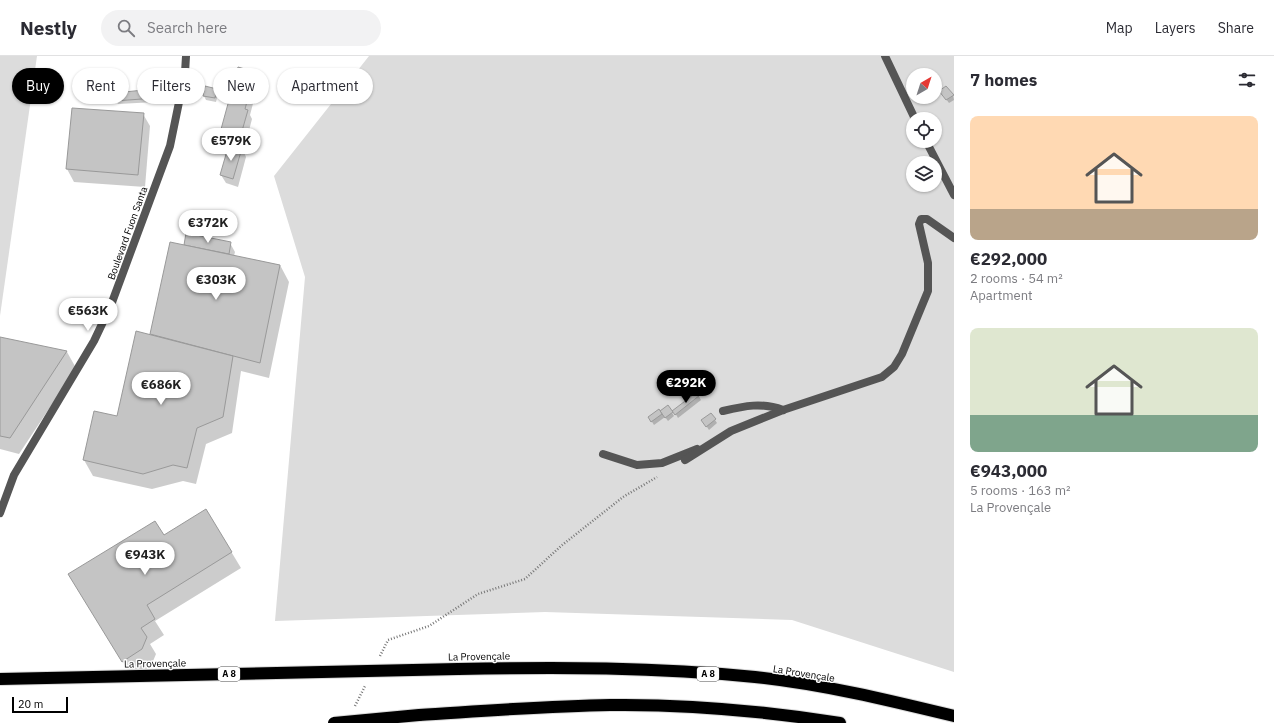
<!DOCTYPE html>
<meta charset="utf-8">
<style>
:root{--surface:#fff;--page:#f2f2f3;--text:#2b2b33;--muted:#7c7c81;--line:#e1e1e2;--accent:#000}
body{margin:0;font-family:"IBM Plex Sans",sans-serif;background:var(--page);color:var(--text);height:100vh;display:flex;flex-direction:column;font-size:15px;white-space:nowrap}
*{box-sizing:border-box;margin:0}
p{font-size:13px;color:var(--muted)}
.icon{flex:none;width:22px;height:22px;fill:none;stroke:currentColor;stroke-width:2;stroke-linecap:round;stroke-linejoin:round}
.map{position:relative;flex:1;overflow:hidden}
.sheet{display:flex;flex-direction:column;background:var(--surface);width:320px}
.sheet>*{flex:none}
.banner{position:absolute;left:12px;top:12px;width:380px;height:36px;display:flex;gap:8px}
.needle{width:26px;rotate:39deg}
.tools{position:absolute;left:906px;top:12px;display:grid;gap:8px}
.tools a{display:grid;place-items:center;width:36px;height:36px;border-radius:50%;background:var(--surface);box-shadow:0 1px 3px #0004;font-size:20px}
.scale{position:absolute;left:12px;bottom:10px;width:56px;box-sizing:border-box;padding-left:4px;border:2px solid #000;border-top:0;font-size:11px;line-height:14px;white-space:nowrap;color:#000;-webkit-text-stroke:3px #fff;paint-order:stroke}
.price{position:absolute;translate:-50% -34px;padding:0 9px;border-radius:14px;background:#fff;color:#222;font-size:13px;line-height:26px;filter:drop-shadow(0 1px 2px #0008)}
.price::after{content:'';position:absolute;left:50%;top:24px;width:12px;height:9px;margin-left:-6px;background:inherit;clip-path:polygon(0 0,100% 0,50% 100%)}
.price.selected{background:var(--accent);color:#fff}
ul{padding:0;list-style:none}
li{display:grid;align-content:center;gap:8px;height:212px;padding:0 16px}
li span{display:grid;place-items:center;height:124px;border-radius:8px;color:#555}
li>.icon{margin-inline-start:auto}
span .icon{width:72px;height:72px;fill:#fffc;stroke-width:1}
li b{font-size:17px}
h2{display:flex;justify-content:space-between;align-items:center;height:48px;padding:0 16px;font-size:17px}
.pill{padding:0 14px;border-radius:18px;background:var(--surface);box-shadow:0 1px 3px #0004;font-size:14px;line-height:36px}
.pill.selected{background:var(--accent);color:#fff}
header{display:flex;align-items:center;gap:24px;box-sizing:border-box;height:56px;padding:0 20px;background:var(--surface);border-bottom:1px solid var(--line)}
header strong{font-size:19px}
nav{display:flex;gap:22px;margin-inline-start:auto;font-size:14px}
.search{width:280px;height:36px;background:var(--page);display:flex;align-items:center;gap:10px;box-sizing:border-box;padding:0 14px;border-radius:22px;color:var(--muted);font-size:15px}
main{display:flex;flex:1;min-height:0}
.map>svg:first-child{display:block}
</style>
<header>
<strong>Nestly</strong>
<div class="search"><svg class="icon" aria-label="search" viewBox="0 0 24 24"><circle cx="10" cy="10" r="6"/><path d="M15 15l6 6"/></svg>Search here</div>
<nav><a>Map</a><a>Layers</a><a>Share</a></nav>
</header>
<main>
<div class="map">
<svg width="954" height="667" viewBox="0 0 954 667">
<rect width="100%" height="100%" fill="#fff"/>
<g fill="#dcdcdc" fill-rule="evenodd">
<polygon points="0,0 37,0 0,260"/>
<path d="M369,0H954V616L792,564L545,556L275,565L305,221L274,120ZM913,19H935V41H913ZM913,63H935V85H913ZM913,107H935V129H913Z"/>
</g>
<g fill="#0003">
<polygon points="254,16 259,25 250,59 252,63 245,90 226,85 221,77"/>
<polygon points="153,34 156,46 118,48 116,45"/>
<polygon points="216,34 218,38 216,46 206,44 204,40"/>
<polygon points="943,39 953,39 954,44 949,47"/>
<polygon points="73,53 143,58 150,70 145,131 74,126 67,113"/>
<polygon points="242,92 246,101 238,131 226,127 221,119"/>
<polygon points="170,187 184,190 230,187 235,196 234,200 280,209 289,226 269,322 241,315 232,377 206,388 196,428 183,425 152,433 93,420 84,404 118,361 151,279"/>
<polygon points="0,282 67,296 76,312 19,398 0,393"/>
<polygon points="697,337 701,344 678,362 674,355"/>
<polygon points="668,350 674,360 668,365 665,361 654,369 649,361"/>
<polygon points="715,364 717,367 709,374 705,368"/>
<polygon points="206,454 241,512 155,565 164,579 150,588 156,598 151,610 132,621 79,534"/>
</g>
<g fill="#c4c4c4" stroke="#999">
<polygon points="238,11 255,16 245,53 248,54 240,82 220,77"/>
<polygon points="205,30 217,33 215,42 203,40"/>
<polygon points="946,30 954,39 946,44 939,35"/>
<polygon points="153,33 155,42 115,45 115,37"/>
<polygon points="72,52 144,57 138,119 66,113"/>
<polygon points="229,88 242,92 233,123 220,119"/>
<polygon points="186,177 231,186 229,198 184,189"/>
<polygon points="170,186 280,209 260,307 150,278"/>
<polygon points="136,275 233,300 223,361 197,372 187,412 173,409 143,418 83,404 94,355 117,360"/>
<polygon points="0,281 67,295 10,382 0,380"/>
<polygon points="697,336 700,339 675,359 672,355"/>
<polygon points="668,349 673,356 665,362 660,355"/>
<polygon points="659,353 662,358 651,366 648,361"/>
<polygon points="711,357 716,363 706,371 701,364"/>
<polygon points="206,453 232,496 147,549 155,563 141,572 147,581 142,593 122,606 68,518 155,465 164,479"/>
</g>
<g fill="none" stroke-linecap="round" stroke-linejoin="round">
<g stroke="#dbdbdb" stroke-width="14">
<g id="motorway">
<path d="M458,613C557,611 656,611 755,621C822,628 888,644 954,660"/>
<path d="M419,659C483,655 546,650 610,649C687,648 764,655 840,667"/>
</g>
</g>
<g stroke="#777" stroke-width="2.5" stroke-dasharray="1 2" stroke-linecap="butt">
<polyline points="380,600 388,584 429,570 478,538 525,523 561,490 623,441 657,421"/>
<polyline points="355,650 365,630"/>
</g>
<g stroke="#555" stroke-width="8">
<path d="M723,355C744,350 762,346 783,354"/>
<polyline points="603,398 637,409 662,407 697,393"/>
<polyline points="685,404 731,375 783,354 882,321 894,311 902,298 928,235 928,207 919,168 921,163 927,163 954,182"/>
</g>
<g stroke="#555" stroke-width="8">
<polyline points="885,0 915,63"/>
<polyline points="926,85 954,139"/>
<polyline points="0,457 14,419 94,285 111,249 170,90 185,17 186,0"/>
</g>
<use href="#motorway" stroke="#000" stroke-width="12"/>
<g stroke="#dbdbdb" stroke-width="14" stroke-linecap="butt">
<g id="motorway-bridge">
<polyline points="0,623 458,613"/>
<polyline points="334,667 419,659"/>
</g>
</g>
<use href="#motorway-bridge" stroke="#000" stroke-width="12"/>
</g>
<g text-anchor="middle" stroke-width="3" stroke-linejoin="round" paint-order="stroke">
<g fill="#fff" stroke="#4c4c4c" stroke-width="1">
<rect x="218" y="611" width="22" height="14" rx="3"/>
<rect x="697" y="611" width="22" height="14" rx="3"/>
</g>
<g font-size="9" font-weight="bold" fill="#000">
<text x="229" y="621">A 8</text>
<text x="708" y="621">A 8</text>
</g>
<g font-size="10" fill="#000" stroke="#fff">
<text transform="translate(127 177) rotate(-70)" y="4">Boulevard Fuon Santa</text>
<text transform="translate(479 600) rotate(-1)" y="4">La Provençale</text>
<text transform="translate(155 607) rotate(-1)" y="4">La Provençale</text>
<text transform="translate(804 617) rotate(9)" y="4">La Provençale</text>
</g>
</g>
</svg>
<div class="tools">
<a><svg class="needle" viewBox="-14 -14 28 28"><path d="M0-13l5 13h-10z" fill="#e53935"/><path d="M0 13l5-13h-10z" fill="#7c7c81"/></svg></a>
<a><svg class="icon" aria-label="locate" viewBox="0 0 24 24"><circle cx="12" cy="12" r="6"/><path d="M12 2v4M12 18v4M2 12h4M18 12h4"/></svg></a>
<a><svg class="icon" aria-label="layers" viewBox="0 0 24 24"><path d="M12 4l9 5-9 5-9-5zM3 14l9 5 9-5"/></svg></a>
</div>
<div class="scale">20 m</div>
<b class="price" style="left:231px;top:106px">€579K</b>
<b class="price" style="left:208px;top:188px">€372K</b>
<b class="price" style="left:216px;top:245px">€303K</b>
<b class="price" style="left:88px;top:276px">€563K</b>
<b class="price selected" style="left:686px;top:348px">€292K</b>
<b class="price" style="left:161px;top:350px">€686K</b>
<b class="price" style="left:145px;top:520px">€943K</b>
<div class="banner">
<a class="pill selected">Buy</a>
<a class="pill">Rent</a>
<a class="pill">Filters</a>
<a class="pill">New</a>
<a class="pill">Apartment</a>
</div>
</div>
<section class="sheet">
<h2>7 homes<svg class="icon" aria-label="filters" viewBox="0 0 24 24"><path d="M4 7h16M4 17h16"/><circle cx="9" cy="7" r="2"/><circle cx="15" cy="17" r="2"/></svg></h2>
<ul>
<li><span style="background:linear-gradient(#ffd9b3 75%,#b9a48a 0)"><svg class="icon" aria-label="home" viewBox="0 0 24 24"><path d="M3 11l9-7 9 7M6 9v11h12V9"/></svg></span><div><b>€292,000</b><p>2 rooms · 54 m²</p><p>Apartment</p></div></li>
<li><span style="background:linear-gradient(#dfe7d0 70%,#7fa58c 0)"><svg class="icon" aria-label="home" viewBox="0 0 24 24"><path d="M3 11l9-7 9 7M6 9v11h12V9"/></svg></span><div><b>€943,000</b><p>5 rooms · 163 m²</p><p>La Provençale</p></div></li>
</ul>
</section>
</main>
